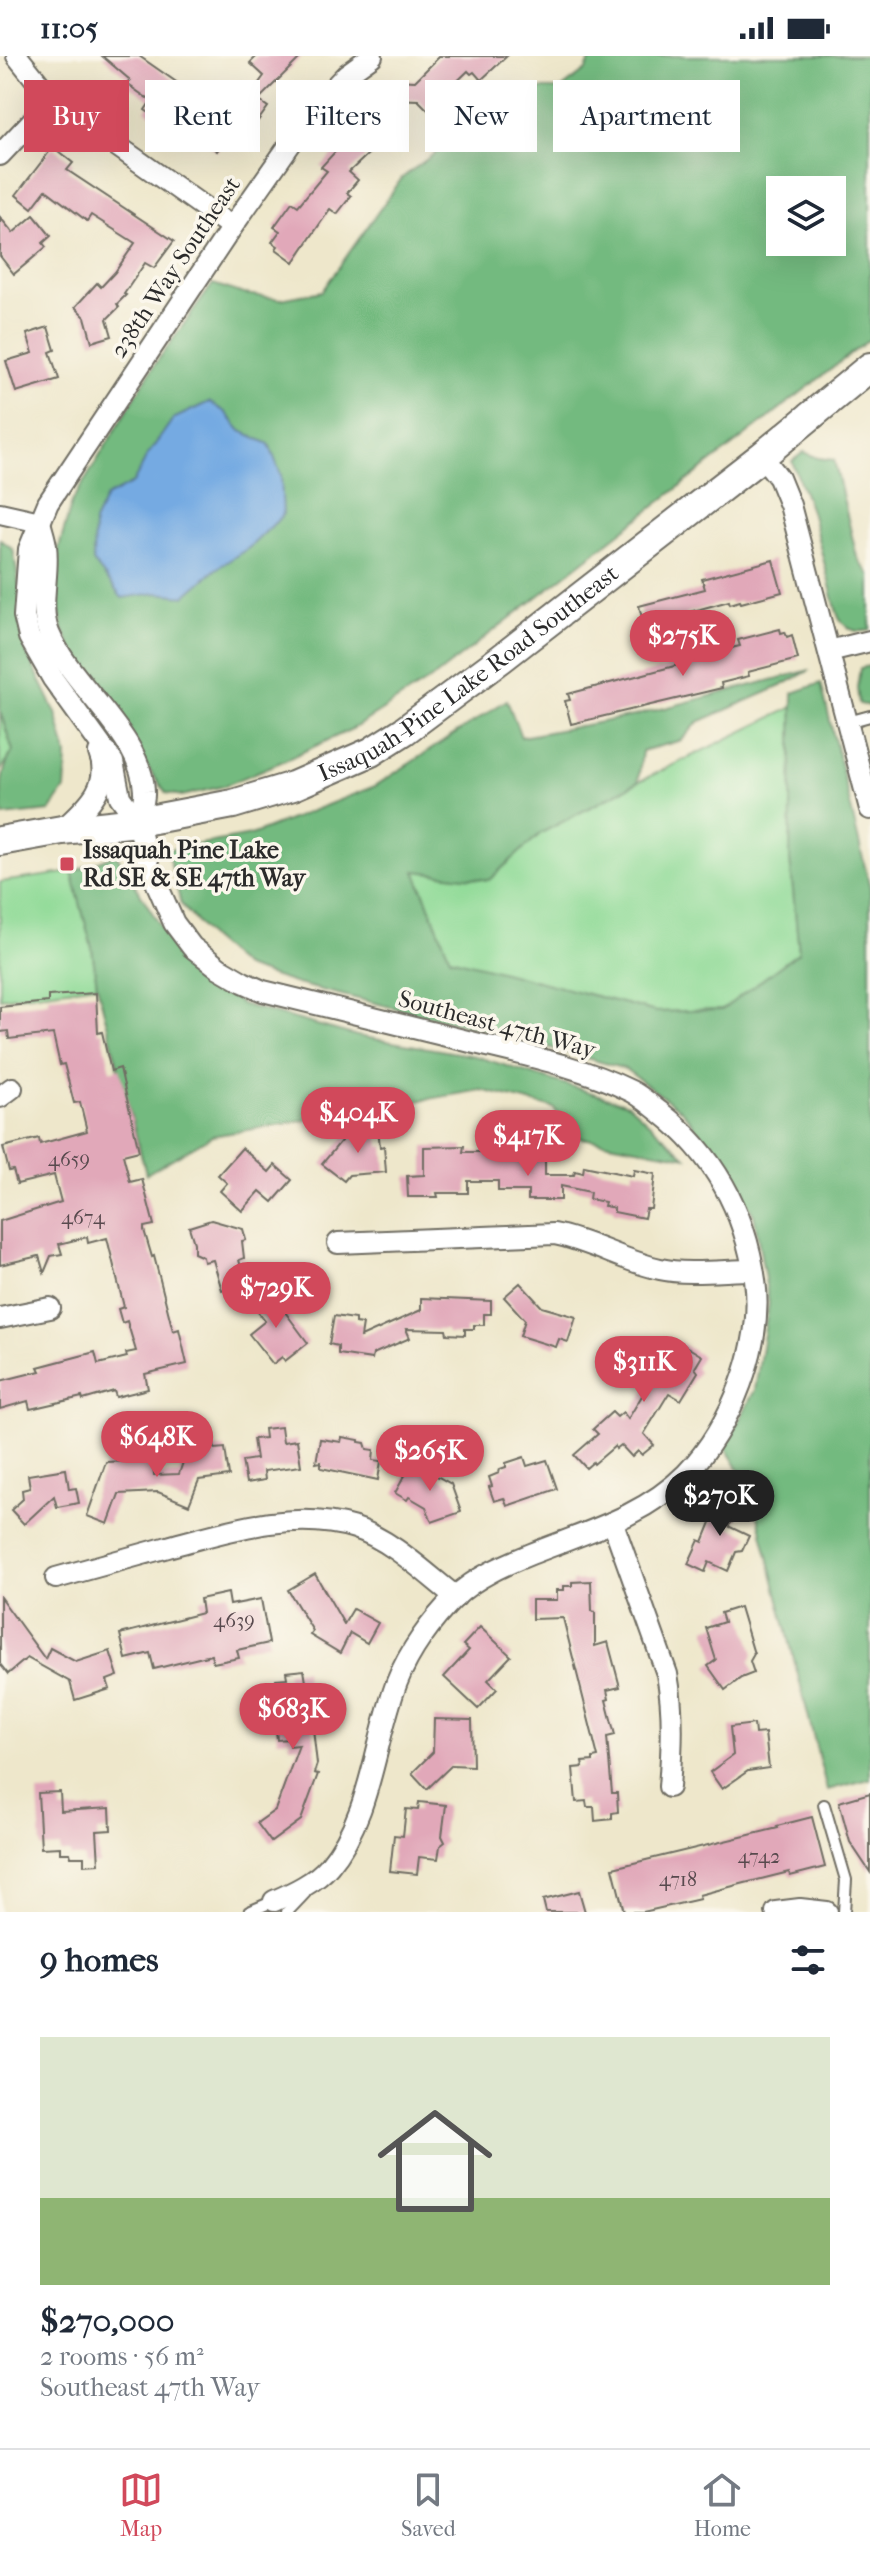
<!DOCTYPE html>
<meta charset="utf-8">
<style>
:root{--surface:#fff;--page:#f6f6f7;--text:#1f2937;--muted:#747a83;--line:#e0e1e3;--accent:#d1495b}
body{margin:0;font-family:"IM FELL French Canon",serif;background:var(--page);color:var(--text);height:100vh;display:flex;flex-direction:column;font-size:30px;white-space:nowrap}
*{box-sizing:border-box;margin:0}
p{font-size:26px;color:var(--muted)}
.icon{flex:none;width:44px;height:44px;fill:none;stroke:currentColor;stroke-width:2;stroke-linecap:round;stroke-linejoin:round}
.map{position:relative;height:1856px;overflow:hidden}
.side{display:flex;flex-direction:column;background:var(--surface);flex:1}
.side>*{flex:none}
.hud{position:absolute;left:24px;top:24px;width:822px;height:72px;display:flex;gap:16px}
.controls{position:absolute;left:766px;top:120px;display:grid;gap:16px}
.controls a{display:grid;place-items:center;width:80px;height:80px;border-radius:0px;background:var(--surface);box-shadow:0 8px 32px #0002;font-size:40px}
.price{position:absolute;translate:-50% -68px;padding:0 18px;border-radius:28px;background:var(--accent);color:#fff;font-size:26px;line-height:52px;filter:drop-shadow(0 2px 4px #0008)}
.price::after{content:'';position:absolute;left:50%;top:48px;width:24px;height:18px;margin-left:-12px;background:inherit;clip-path:polygon(0 0,100% 0,50% 100%)}
.price.on{background:#222;color:#fff}
ul{padding:0;list-style:none}
li{display:grid;align-content:center;gap:16px;height:424px;padding:0 40px}
li span{display:grid;place-items:center;height:248px;border-radius:0px;color:#555}
li>.icon{margin-inline-start:auto}
span .icon{width:144px;height:144px;fill:#fffc;stroke-width:1}
li b{font-size:34px}
h2{display:flex;justify-content:space-between;align-items:center;height:96px;padding:0 40px;font-size:34px}
.tag{padding:0 28px;border-radius:0px;background:var(--surface);box-shadow:0 8px 32px #0002;font-size:28px;line-height:72px}
.tag.on{background:var(--accent);color:#fff}
.status{display:flex;justify-content:space-between;align-items:center;height:56px;padding:0 40px;background:var(--surface);direction:ltr}
.status svg{height:22px;fill:currentColor}
.tab-bar{display:flex;justify-content:space-around;align-items:center;height:112px;border-top:2px solid var(--line);background:var(--surface);font-size:22px;color:var(--muted)}
.tab-bar a{display:grid;justify-items:center;gap:4px}
.tab-bar .on{color:var(--accent)}
.map>svg:first-child{display:block}
</style>
<div class="status"><b>11:05</b><svg viewBox="0 0 49 12"><path d="M0 12V9h3v3zM5 12V6h3v6zM10 12V3h3v9zM15 12V0h3v12zM26 1h20v11H26zM47 4h2v5h-2z"/></svg></div>
<div class="map">
<svg width="870" height="1856" viewBox="0 0 870 1856">
<rect width="100%" height="100%" fill="#fbf7ec"/>
<filter id="ink" filterUnits="userSpaceOnUse"><feTurbulence type="fractalNoise" baseFrequency=".0125" numOctaves="2"/><feDisplacementMap in="SourceGraphic" scale="16" xChannelSelector="R" yChannelSelector="G"/><feConvolveMatrix kernelMatrix="1 2 1 2 8 2 1 2 1" color-interpolation-filters="sRGB"/></filter>
<filter id="wash" filterUnits="userSpaceOnUse"><feTurbulence type="fractalNoise" baseFrequency=".006" numOctaves="4" result="noise"/><feDisplacementMap in="SourceGraphic" scale="32" xChannelSelector="R" yChannelSelector="G"/><feGaussianBlur stdDeviation="1.8" result="paint"/><feColorMatrix in="noise" values="0 0 0 0 0 0 0 0 0 0 0 0 0 0 0 0 0 1.4 0 .05"/><feComposite in="paint" operator="in"/></filter>
<g filter="url(#wash)">
<rect width="100%" height="100%" fill="#eee7cb"/>
<g fill="#8fda96" stroke="#5d8260" stroke-width="2">
<polygon points="793,651 790,803 799,896 722,954 656,956 450,902 415,814 489,824 541,777 638,726"/>
<polygon points="0,655 13,695 0,715"/>
<polygon points="72,816 92,892 97,929 0,942 0,826"/>
</g>
<g fill="#73ba7f" stroke="#4f7255" stroke-width="2" fill-rule="evenodd">
<path d="M592,0H870V283L434,621L354,672L281,706L224,730L182,740L166,737L94,637L63,574L57,542L55,506L72,446L155,308L213,228L244,238L281,243L322,235L402,122L443,91L499,41L528,33H561L586,14ZM780,134H832V186H780Z"/>
<path d="M804,396L818,402L834,404L857,501L870,519V574C853,578 844,572 837,557L811,455L792,405Z"/>
<path d="M0,483L13,493L22,546L26,595L56,657L67,699L65,733L50,755L3,760C0,734 0,717 13,695L0,655Z"/>
<polygon points="870,610 870,650 859,648 857,632 860,612"/>
<polygon points="810,614 781,630 698,666 682,684 642,695 638,726 541,777 489,824 415,815 450,902 656,956 722,954 799,896 790,803 793,637 821,627 870,832 870,1723 827,1734 751,1433 725,1391 755,1334 769,1247 754,1159 717,1097 681,1054 625,1013 506,979 297,928 244,911 210,882 181,848 167,794 251,779 375,730 507,644 521,681 634,660"/>
<polygon points="116,798 171,887 241,948 357,980 475,1000 628,1048 686,1101 571,1080 554,1052 481,1034 212,1080 146,1118 97,929 92,892 72,816"/>
</g>
<polygon fill="#74aae2" stroke="#506a86" stroke-width="2" points="209,346 225,356 241,375 269,388 281,419 283,459 250,491 216,513 185,540 156,537 122,542 93,506 94,466 106,441 133,427 147,400 173,363"/>
<g id="blocks">
<g fill="#e1a8b9">
<polygon points="102,0 139,0 182,30 174,41 206,63 222,40 240,53 264,20 250,7 257,0 302,0 258,44 268,51 252,73 241,66 230,84 224,85 217,95 177,66 172,73 145,54 151,45 127,28 130,24"/>
<polygon points="440,0 507,0 481,24 474,16 471,18 468,15 444,38 444,47 438,48 430,56 418,44 394,43 394,24 415,25"/>
<polygon points="379,37 393,51 385,59 397,71 349,116 358,124 347,137 351,140 337,158 330,153 294,206 276,193 278,190 272,186 280,175 274,171 292,146 298,150 327,115 321,111 358,71 365,60 361,56"/>
<polygon points="53,91 73,107 67,114 174,185 154,212 145,207 124,238 126,239 117,248 119,251 107,263 112,280 92,286 85,261 75,251 97,227 101,231 115,216 135,187 91,159 87,165 46,134 32,152 16,139"/>
<polygon points="34,159 51,180 43,187 46,191 14,218 0,200 0,161 13,177"/>
<polygon points="48,271 55,294 50,296 59,323 16,336 6,305 33,297 27,278"/>
<polygon points="773,504 782,536 741,547 740,545 730,548 729,545 686,557 690,570 647,581 639,550 705,533 702,523"/>
<polygon points="780,573 781,577 785,576 787,581 792,579 798,603 748,616 749,620 721,627 722,632 571,668 565,645 570,644 568,638 724,597 723,594 740,590 738,584"/>
<polygon points="96,937 98,977 102,976 111,1015 120,1012 139,1095 123,1099 130,1126 142,1123 154,1169 144,1171 144,1174 152,1201 154,1200 173,1275 179,1273 187,1308 145,1318 148,1333 116,1341 114,1335 83,1344 82,1341 30,1353 28,1345 0,1353 0,1325 40,1315 38,1311 95,1296 98,1308 127,1301 126,1297 136,1295 127,1265 122,1267 118,1253 124,1251 107,1182 88,1187 87,1181 59,1188 62,1198 51,1200 44,1217 39,1200 0,1209 0,1165 61,1146 54,1119 17,1128 13,1114 9,1115 3,1091 39,1082 40,1088 87,1075 80,1046 74,1047 64,1008 60,1009 53,978 9,983 8,975 0,976 0,951 48,946 48,940"/>
<polygon points="378,1072 380,1091 384,1090 386,1116 349,1119 344,1125 322,1108 350,1074"/>
<polygon points="503,1088 527,1088 536,1099 545,1099 545,1119 574,1119 575,1115 583,1117 584,1110 633,1120 634,1114 655,1118 651,1153 646,1153 644,1162 614,1156 614,1152 604,1150 605,1146 589,1143 590,1136 561,1130 561,1144 528,1144 528,1135 498,1135 498,1125 468,1125 468,1137 437,1137 438,1141 408,1141 407,1120 424,1119 424,1091 464,1090 463,1096 491,1096 503,1094"/>
<polygon points="242,1092 269,1116 275,1109 292,1124 273,1146 260,1135 242,1155 220,1135 227,1127 218,1119"/>
<polygon points="211,1164 243,1173 246,1184 242,1185 244,1202 239,1204 246,1227 222,1234 213,1204 204,1206 203,1201 194,1197 194,1187 189,1171"/>
<polygon points="520,1227 542,1251 576,1261 568,1286 559,1283 556,1291 520,1280 525,1264 504,1241"/>
<polygon points="268,1233 308,1287 285,1305 282,1301 273,1308 249,1278 265,1265 251,1247"/>
<polygon points="421,1242 491,1245 491,1258 484,1258 484,1269 474,1269 474,1273 465,1273 465,1279 447,1278 446,1274 406,1273 410,1282 373,1298 372,1303 338,1298 338,1290 329,1288 334,1260 355,1263 355,1267 363,1268 361,1281 421,1254"/>
<polygon points="679,1286 702,1300 695,1312 698,1316 681,1344 669,1337 644,1378 654,1389 642,1399 638,1395 632,1401 621,1389 616,1393 615,1390 594,1408 593,1406 586,1412 574,1399 598,1378 593,1373 612,1356 617,1361 623,1356 628,1363 649,1328 640,1294 651,1292 671,1300"/>
<polygon points="281,1371 283,1386 297,1384 301,1410 264,1415 265,1424 246,1427 242,1405 256,1403 253,1383 265,1382 264,1373"/>
<polygon points="342,1381 359,1384 359,1386 365,1387 367,1393 374,1394 373,1404 381,1405 378,1424 321,1412 321,1406 316,1407 320,1383 341,1386"/>
<polygon points="214,1389 215,1393 225,1392 229,1420 199,1424 189,1449 158,1436 119,1438 108,1468 87,1460 106,1406 153,1404 154,1419 179,1418 183,1406 182,1393"/>
<polygon points="524,1401 527,1410 547,1404 557,1433 507,1450 504,1442 494,1445 489,1431 492,1430 489,1421 499,1417 500,1413 506,1411 506,1407"/>
<polygon points="417,1409 451,1428 461,1456 432,1466 426,1451 409,1441 407,1444 395,1437 408,1414 413,1417"/>
<polygon points="66,1413 69,1433 76,1432 79,1447 57,1451 54,1440 24,1468 11,1454 23,1443 22,1434 30,1432 28,1419"/>
<polygon points="730,1439 744,1455 728,1470 749,1480 742,1495 736,1496 728,1515 709,1506 705,1516 688,1508 699,1484 703,1486 712,1464 708,1459"/>
<polygon points="315,1518 344,1568 353,1553 378,1567 367,1587 350,1577 340,1597 310,1579 313,1575 288,1534"/>
<polygon points="591,1525 592,1555 595,1556 595,1590 608,1586 620,1631 607,1634 609,1643 606,1644 615,1679 607,1681 612,1737 617,1737 618,1756 612,1757 612,1763 595,1765 594,1751 587,1751 586,1745 576,1746 573,1712 583,1711 582,1706 593,1705 593,1702 598,1701 563,1562 532,1563 532,1544 557,1544 557,1534 564,1534 564,1530 572,1530 572,1526"/>
<polygon points="228,1537 230,1549 261,1543 269,1587 237,1594 239,1602 213,1607 211,1599 154,1613 150,1597 126,1603 120,1578 202,1557 200,1543"/>
<polygon points="0,1541 45,1603 50,1592 76,1606 110,1595 118,1620 107,1624 110,1633 75,1644 70,1626 27,1602 8,1618 0,1608"/>
<polygon points="740,1551 754,1598 750,1605 754,1617 741,1622 725,1634 708,1610 716,1604 706,1572 724,1566 721,1557"/>
<polygon points="480,1571 511,1600 488,1624 497,1633 478,1653 444,1621 469,1594 463,1589"/>
<polygon points="304,1614 306,1626 311,1626 313,1643 310,1646 317,1708 314,1717 318,1718 301,1764 271,1786 257,1767 275,1754 299,1689 290,1690 289,1683 277,1684 275,1665 271,1665 268,1642 272,1641 271,1635 277,1634 276,1623 287,1622 286,1616"/>
<polygon points="434,1663 472,1664 473,1710 452,1709 427,1733 412,1717 433,1696"/>
<polygon points="754,1668 755,1678 765,1677 769,1712 748,1715 722,1733 710,1716 733,1699 730,1671"/>
<polygon points="60,1736 61,1755 110,1752 111,1774 97,1775 99,1808 84,1809 84,1801 71,1801 70,1797 60,1797 60,1791 41,1792 38,1737"/>
<polygon points="870,1737 870,1816 850,1786 839,1746"/>
<polygon points="419,1746 446,1749 442,1780 445,1786 440,1790 438,1803 419,1801 417,1818 390,1815 394,1779 403,1780 406,1753 418,1754"/>
<polygon points="812,1761 825,1811 790,1820 789,1816 741,1828 699,1839 700,1843 643,1856 624,1856 613,1812 778,1772 777,1770"/>
<polygon points="579,1835 585,1856 546,1856 543,1844"/>
</g>
</g>
</g>
<g filter="url(#ink)">
<use href="#blocks" fill-opacity="0" stroke="#6f6d63" stroke-width="2"/>
<g fill="none" stroke-linecap="round" stroke-linejoin="round">
<g stroke="#6f6d63" stroke-width="14">
<g id="service">
<polyline points="848,666 870,660"/>
<polyline points="824,1749 846,1824 844,1856"/>
<polyline points="249,1856 274,1845"/>
<polyline points="287,1856 305,1837"/>
</g>
</g>
<g stroke="#6f6d63" stroke-width="24">
<g id="minor">
<polyline points="17,0 52,44 232,171"/>
<polyline points="0,99 52,44"/>
<polyline points="762,400 779,422 790,449 870,753"/>
<polyline points="0,457 40,466"/>
<path d="M40,466C42,474 45,482 46,490C50,519 38,549 49,577C70,628 143,681 144,735C145,745 140,756 138,766"/>
<polyline points="829,595 870,585"/>
<path d="M62,774C84,753 113,731 99,697"/>
<polyline points="0,1041 12,1032"/>
<path d="M338,1187L554,1178C591,1185 623,1205 660,1213C685,1219 726,1214 753,1214"/>
<polyline points="0,1262 50,1252"/>
<path d="M613,1467L667,1618C674,1656 672,1693 669,1731"/>
<path d="M56,1522C93,1512 131,1501 168,1491C227,1475 294,1453 355,1472C392,1484 425,1517 456,1541"/>
<path d="M274,1845C292,1837 316,1826 329,1810C372,1759 374,1685 397,1626C409,1595 432,1564 455,1541C476,1521 504,1509 531,1498C586,1476 643,1461 686,1418C731,1371 764,1289 755,1224C745,1156 715,1099 660,1056C651,1049 641,1040 631,1035C578,1009 519,998 463,984C396,968 330,951 263,935L243,926L219,912L192,891L174,867L148,808L138,766L120,741L113,706L53,623L29,581L24,560L29,493L48,447L232,171L319,47L347,18L372,0"/>
<polyline points="776,1856 800,1853 827,1856"/>
</g>
</g>
<g stroke="#6f6d63" stroke-width="32">
<g id="secondary">
<path id="s1" d="M0,785L62,774L138,766L233,748L293,730L371,696L404,675L502,602L762,400L870,311"/>
</g>
</g>
<use href="#service" stroke="#fff" stroke-width="10"/>
<use href="#minor" stroke="#fff" stroke-width="20"/>
<use href="#secondary" stroke="#fff" stroke-width="28"/>
</g>
</g>
<rect fill="#d1495b" stroke="#fbf7ec" stroke-width="3" x="59" y="800" width="16" height="16" rx="4"/>
<g text-anchor="middle" stroke-width="7" stroke-linejoin="round" paint-order="stroke">
<g font-size="20" fill="#584a4e">
<text x="69" y="1110">4659</text>
<text x="83" y="1168">4674</text>
<text x="234" y="1571">4639</text>
<text x="759" y="1807">4742</text>
<text x="678" y="1830">4718</text>
</g>
<g font-size="24" fill="#2b2b2b" stroke="#fbf7ec">
<text transform="translate(175 211) rotate(-56)" y="8">238th Way Southeast</text>
<text dy="8" stroke="none"><textPath href="#s1" startOffset="508">Issaquah-Pine Lake Road Southeast</textPath></text>
<text transform="translate(497 968) rotate(15)" y="8">Southeast 47th Way</text>
</g>
<g font-size="24" font-weight="bold" fill="#2b2b2b" stroke="#fbf7ec" text-anchor="start">
<text x="83" y="802">Issaquah Pine Lake<tspan x="83" dy="28">Rd SE &amp; SE 47th Way</tspan></text>
</g>
</g>
</svg>
<div class="controls">
<a><svg class="icon" aria-label="layers" viewBox="0 0 24 24"><path d="M12 4l9 5-9 5-9-5zM3 14l9 5 9-5"/></svg></a>
</div>
<b class="price" style="left:683px;top:622px">$275K</b>
<b class="price" style="left:358px;top:1099px">$404K</b>
<b class="price" style="left:528px;top:1122px">$417K</b>
<b class="price" style="left:276px;top:1274px">$729K</b>
<b class="price" style="left:644px;top:1348px">$311K</b>
<b class="price" style="left:157px;top:1423px">$648K</b>
<b class="price" style="left:430px;top:1437px">$265K</b>
<b class="price on" style="left:720px;top:1482px">$270K</b>
<b class="price" style="left:293px;top:1695px">$683K</b>
<div class="hud">
<a class="tag on">Buy</a>
<a class="tag">Rent</a>
<a class="tag">Filters</a>
<a class="tag">New</a>
<a class="tag">Apartment</a>
</div>
</div>
<section class="side">
<h2>9 homes<svg class="icon" aria-label="filters" viewBox="0 0 24 24"><path d="M4 7h16M4 17h16"/><circle cx="9" cy="7" r="2"/><circle cx="15" cy="17" r="2"/></svg></h2>
<ul>
<li><span style="background:linear-gradient(#dfe7d0 65%,#8fb573 0)"><svg class="icon" aria-label="home" viewBox="0 0 24 24"><path d="M3 11l9-7 9 7M6 9v11h12V9"/></svg></span><div><b>$270,000</b><p>2 rooms · 56 m²</p><p>Southeast 47th Way</p></div></li>
</ul>
</section>
<nav class="tab-bar">
<a class="on"><svg class="icon" aria-label="map" viewBox="0 0 24 24"><path d="M3 6l6-2 6 2 6-2v14l-6 2-6-2-6 2zM9 4v14M15 6v14"/></svg>Map</a>
<a><svg class="icon" aria-label="saved" viewBox="0 0 24 24"><path d="M7 4h10v16l-5-4-5 4z"/></svg>Saved</a>
<a><svg class="icon" aria-label="home" viewBox="0 0 24 24"><path d="M3 11l9-7 9 7M6 9v11h12V9"/></svg>Home</a>
</nav>
